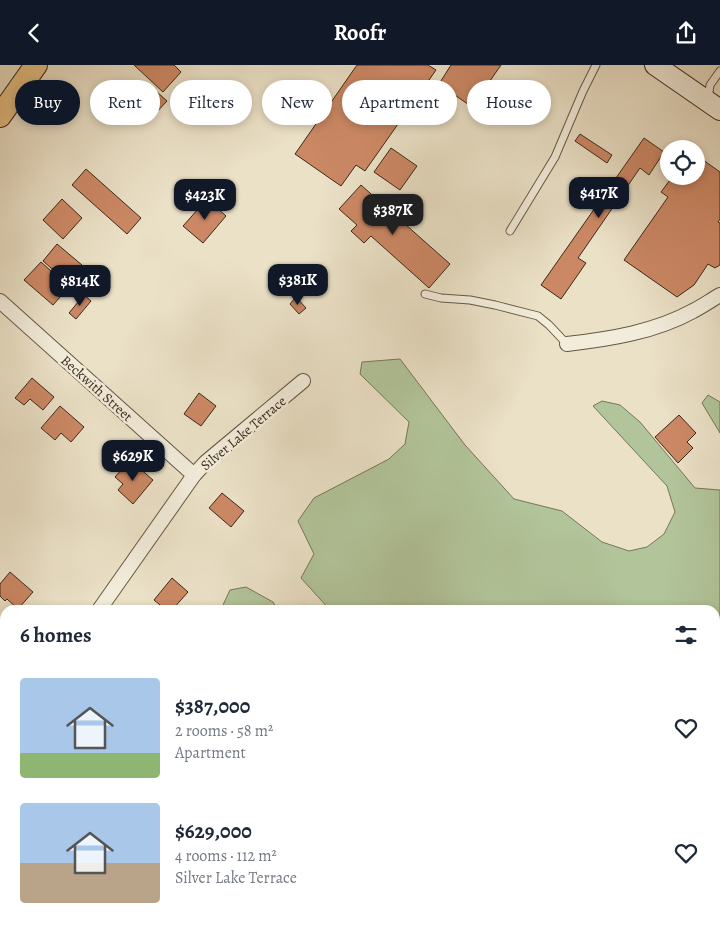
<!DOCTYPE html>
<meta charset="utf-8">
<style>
:root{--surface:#fff;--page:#f6f6f7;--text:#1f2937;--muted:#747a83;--accent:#111827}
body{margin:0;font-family:Alegreya,serif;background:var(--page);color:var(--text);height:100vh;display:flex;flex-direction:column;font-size:19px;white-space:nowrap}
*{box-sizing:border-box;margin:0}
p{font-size:16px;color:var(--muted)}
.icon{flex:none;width:28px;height:28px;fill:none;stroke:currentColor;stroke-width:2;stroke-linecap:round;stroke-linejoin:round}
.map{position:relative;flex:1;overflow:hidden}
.details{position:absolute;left:0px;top:540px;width:720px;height:320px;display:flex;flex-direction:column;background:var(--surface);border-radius:15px 15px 0 0;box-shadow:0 2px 8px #0003}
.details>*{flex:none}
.guide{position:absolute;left:15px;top:15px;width:690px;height:45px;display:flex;gap:10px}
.buttons{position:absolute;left:660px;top:75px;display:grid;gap:10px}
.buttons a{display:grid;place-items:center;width:45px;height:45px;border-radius:50%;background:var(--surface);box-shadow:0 2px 8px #0003;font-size:25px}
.price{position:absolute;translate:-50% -42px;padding:0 11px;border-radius:10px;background:var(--accent);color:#fff;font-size:16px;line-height:32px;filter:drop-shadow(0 1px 2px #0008)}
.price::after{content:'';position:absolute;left:50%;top:30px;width:15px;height:11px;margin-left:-8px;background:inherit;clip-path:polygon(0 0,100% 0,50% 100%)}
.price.current{background:#222;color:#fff}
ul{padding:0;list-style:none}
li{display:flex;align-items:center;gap:15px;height:125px;padding:0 20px}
li span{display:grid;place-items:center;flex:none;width:140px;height:100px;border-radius:5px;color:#555}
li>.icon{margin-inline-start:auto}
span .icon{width:60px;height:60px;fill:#fffc;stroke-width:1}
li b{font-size:21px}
h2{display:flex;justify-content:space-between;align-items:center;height:60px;padding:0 20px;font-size:21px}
.tag{padding:0 18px;border-radius:22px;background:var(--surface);box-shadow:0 2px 8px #0003;font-size:18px;line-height:45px}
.tag.current{background:var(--accent);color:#fff}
header{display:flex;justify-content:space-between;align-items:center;height:65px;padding:0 20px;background:var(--accent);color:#fff;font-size:22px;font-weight:700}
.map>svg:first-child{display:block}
</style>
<header><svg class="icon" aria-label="back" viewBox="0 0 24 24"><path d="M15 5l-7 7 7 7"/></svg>Roofr<svg class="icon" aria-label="share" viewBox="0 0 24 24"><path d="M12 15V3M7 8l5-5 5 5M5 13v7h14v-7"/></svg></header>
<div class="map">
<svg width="720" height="860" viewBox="0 0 720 860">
<rect width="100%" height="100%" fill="#ebe1c7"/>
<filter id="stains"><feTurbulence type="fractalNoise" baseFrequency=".004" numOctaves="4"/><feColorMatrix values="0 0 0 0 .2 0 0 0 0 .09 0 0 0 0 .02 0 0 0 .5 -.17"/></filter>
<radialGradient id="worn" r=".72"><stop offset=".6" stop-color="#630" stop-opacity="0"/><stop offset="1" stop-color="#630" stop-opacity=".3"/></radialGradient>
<g fill="#b2c49a" stroke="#767659">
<polygon points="400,294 465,380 514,434 562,446 602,477 629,486 647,482 664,469 675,447 667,421 593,341 602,336 620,340 640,357 695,423 720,425 720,753 715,759 715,545 330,545 301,513 314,489 298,456 314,433 389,394 405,379 409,357 360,309 362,297"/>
<polygon points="708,330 720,337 720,368 702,338"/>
<polygon points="246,522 273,537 278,545 225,545 223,540 230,525"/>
<polygon points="18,855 176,855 171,860 20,860"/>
<polygon points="254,855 316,855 317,857 313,860 261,860"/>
<polygon points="339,855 444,855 446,860 344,860"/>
</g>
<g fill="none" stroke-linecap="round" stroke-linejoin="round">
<polyline stroke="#738179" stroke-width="4.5" points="715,565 720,563"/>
</g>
<g fill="#cc8865" stroke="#3a2918">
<polygon points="134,0 174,0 181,7 163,27"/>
<polygon points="357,0 428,0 436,5 365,106 356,100 341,121 295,89"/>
<polygon points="451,0 501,0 472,42 439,19"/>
<polygon points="146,17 167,36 153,51 132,32"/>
<polygon points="580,69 612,90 607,98 575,76"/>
<polygon points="644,73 664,87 649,110 640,103 578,193 586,198 561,234 541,220"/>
<polygon points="391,83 417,101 400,125 374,107"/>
<polygon points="696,90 720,107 720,154 718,157 720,158 720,200 715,203 708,199 694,220 677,232 624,195 668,132 661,127 673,111 696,111"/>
<polygon points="86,104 141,153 127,169 72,120"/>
<polygon points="361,120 450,199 429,223 371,171 364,178 351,166 357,160 339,144"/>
<polygon points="62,134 82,153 63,174 43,155"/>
<polygon points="207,134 226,151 203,178 183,161"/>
<polygon points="57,179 82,200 67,217 43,196"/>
<polygon points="41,197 69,222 53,240 24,215"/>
<polygon points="84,230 91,236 76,254 69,248"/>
<polygon points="296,232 306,243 299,249 290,239"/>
<polygon points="32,313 54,332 43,345 30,334 24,340 15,333"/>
<polygon points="199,328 216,341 201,361 184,349"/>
<polygon points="60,341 84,362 71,377 61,368 55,375 41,363"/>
<polygon points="679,350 696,368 687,377 693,383 678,398 655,372"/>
<polygon points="130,395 153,415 133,439 118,425 123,419 115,412"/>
<polygon points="222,428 244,446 231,462 209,443"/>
<polygon points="10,507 33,527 18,544 7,534 5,536 0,531 0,519"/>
<polygon points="172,513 188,527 172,545 166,545 154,535"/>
<polygon points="720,834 720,860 704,860 707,855 715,855 715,842"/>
<polygon points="547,855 581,855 587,860 552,860"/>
</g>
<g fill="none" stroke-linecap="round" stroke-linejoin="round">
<g stroke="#665744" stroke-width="9">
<g id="service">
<polyline points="708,34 710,20 720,6"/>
<polyline points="510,166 555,92 583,26 596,0"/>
<polyline points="425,229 441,233 470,235 495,240 538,251 549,260 567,279"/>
</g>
</g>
<g stroke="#665744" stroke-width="16">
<g id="minor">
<polyline points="0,236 194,410"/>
<path d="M567,279C610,274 655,267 693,246C703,241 711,235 720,230"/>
<polyline points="99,545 194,410 206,397 303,316"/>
<polyline points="0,575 5,579"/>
<polyline points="0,687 5,680"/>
<polyline points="630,855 634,860"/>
</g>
</g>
<g stroke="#3a2918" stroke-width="22">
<polyline id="secondary" points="655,0 720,45"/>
</g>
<g stroke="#3a2918" stroke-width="24">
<polyline id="primary" points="0,51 36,0"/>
</g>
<use href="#service" stroke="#f2ecdb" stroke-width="7"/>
<use href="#minor" stroke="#f2ecdb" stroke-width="14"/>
<use href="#secondary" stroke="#f2ecdb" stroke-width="20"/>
<use href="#primary" stroke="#e6c084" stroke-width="22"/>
</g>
<g text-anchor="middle" stroke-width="5" stroke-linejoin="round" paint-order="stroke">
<g font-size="14" fill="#3a2918" stroke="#f2ecdb">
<text transform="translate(97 323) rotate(42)" y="5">Beckwith Street</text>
<text transform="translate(243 368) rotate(-40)" y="5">Silver Lake Terrace</text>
</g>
</g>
<rect width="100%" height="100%" filter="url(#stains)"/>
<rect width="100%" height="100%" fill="url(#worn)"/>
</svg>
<div class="buttons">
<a><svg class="icon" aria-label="locate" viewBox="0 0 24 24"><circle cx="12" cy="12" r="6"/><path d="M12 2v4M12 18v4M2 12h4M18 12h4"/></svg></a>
</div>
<b class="price" style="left:599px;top:154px">$417K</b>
<b class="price" style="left:205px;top:156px">$423K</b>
<b class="price current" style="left:393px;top:171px">$387K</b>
<b class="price" style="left:298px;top:241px">$381K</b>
<b class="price" style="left:80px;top:242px">$814K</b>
<b class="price" style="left:133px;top:417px">$629K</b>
<div class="guide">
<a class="tag current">Buy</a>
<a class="tag">Rent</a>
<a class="tag">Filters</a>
<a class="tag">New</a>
<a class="tag">Apartment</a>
<a class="tag">House</a>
</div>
<section class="details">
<h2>6 homes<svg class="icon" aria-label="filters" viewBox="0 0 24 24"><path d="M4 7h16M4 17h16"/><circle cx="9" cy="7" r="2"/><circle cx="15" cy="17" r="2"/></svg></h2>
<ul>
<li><span style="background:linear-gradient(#a9c7e8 75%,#8fb573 0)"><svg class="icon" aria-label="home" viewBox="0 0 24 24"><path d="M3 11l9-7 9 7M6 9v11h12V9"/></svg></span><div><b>$387,000</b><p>2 rooms · 58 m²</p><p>Apartment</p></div><svg class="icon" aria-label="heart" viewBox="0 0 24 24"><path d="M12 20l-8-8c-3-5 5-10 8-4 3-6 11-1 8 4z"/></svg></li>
<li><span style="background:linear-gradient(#a9c7e8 60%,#b9a48a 0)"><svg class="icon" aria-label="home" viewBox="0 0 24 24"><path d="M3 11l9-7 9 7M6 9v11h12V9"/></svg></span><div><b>$629,000</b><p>4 rooms · 112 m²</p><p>Silver Lake Terrace</p></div><svg class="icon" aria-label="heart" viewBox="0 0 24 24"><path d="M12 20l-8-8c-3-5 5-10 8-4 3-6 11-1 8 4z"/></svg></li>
</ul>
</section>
</div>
